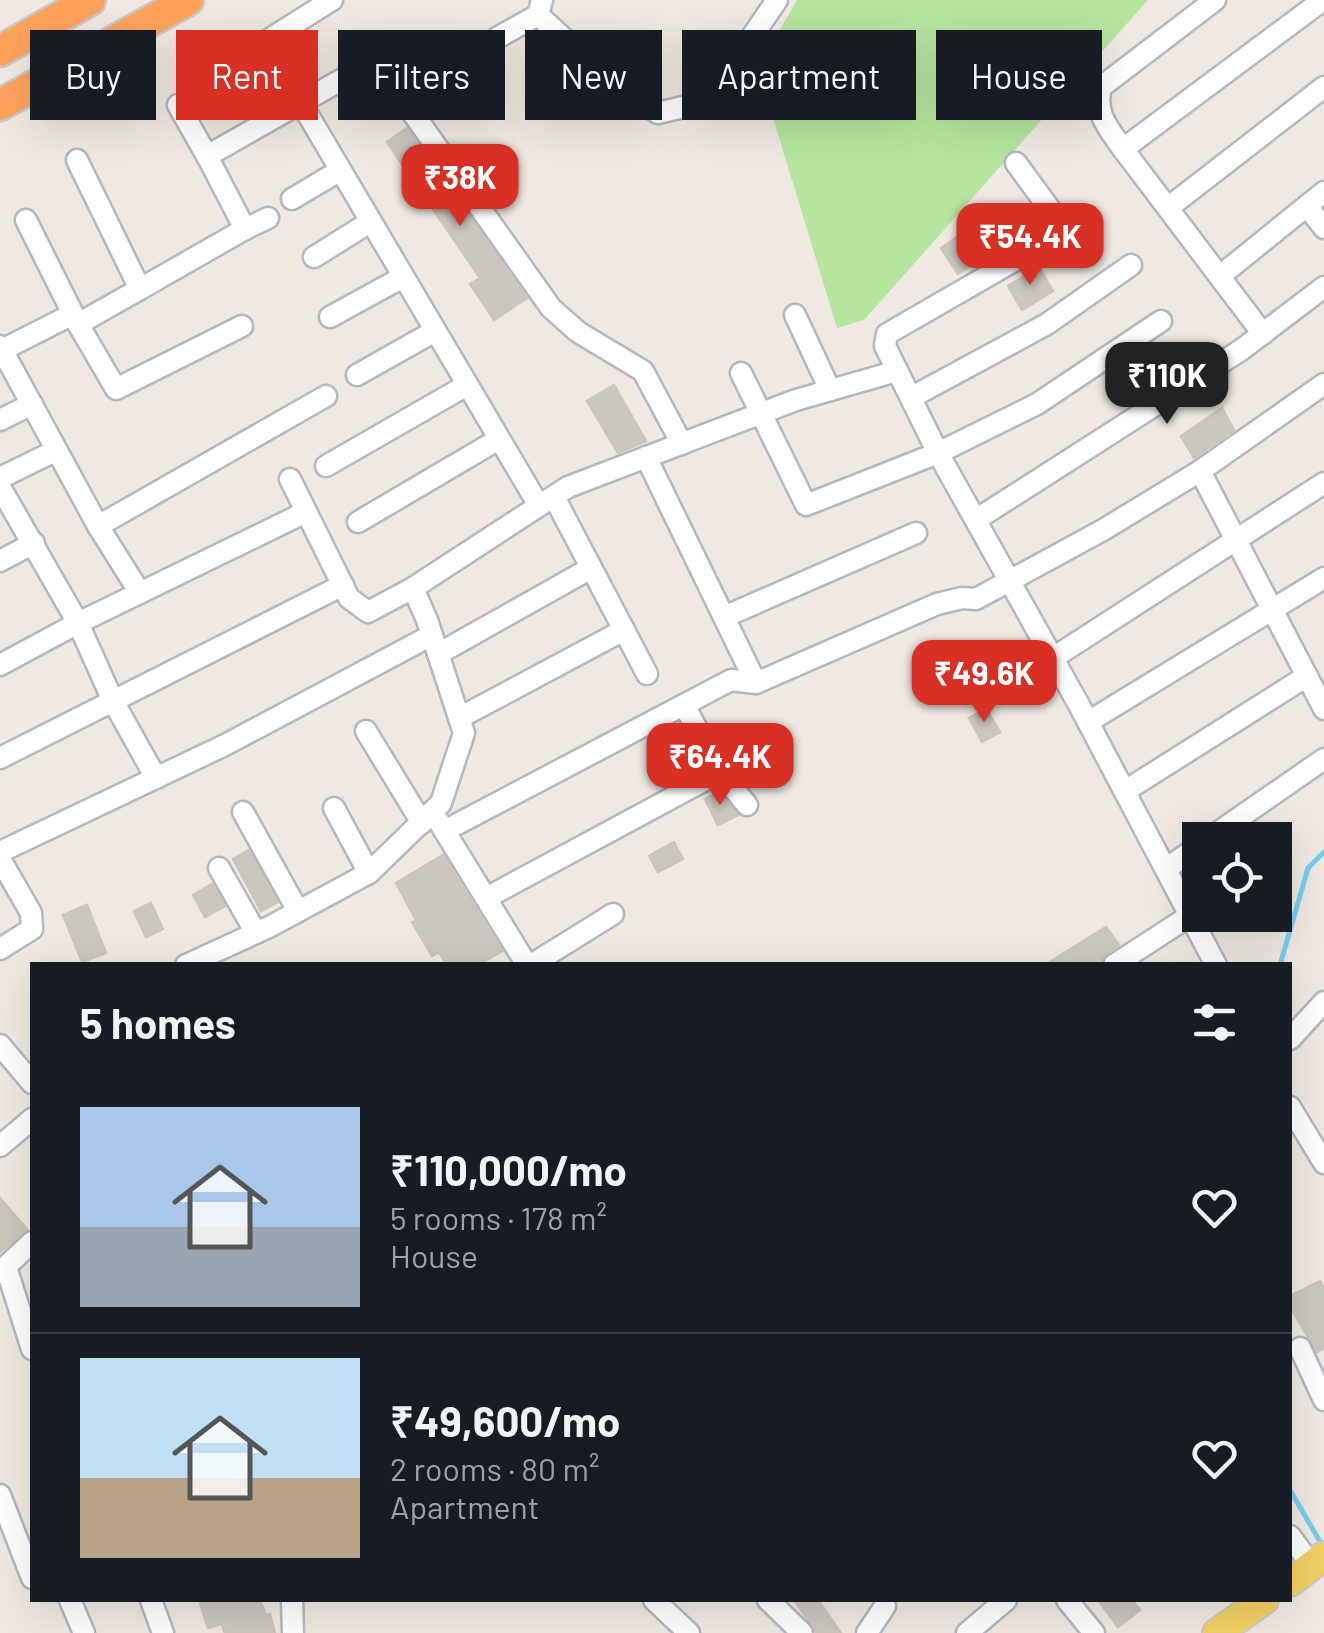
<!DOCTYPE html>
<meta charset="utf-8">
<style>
:root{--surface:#171b24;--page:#242831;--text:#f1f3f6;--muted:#9ea1a6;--line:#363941;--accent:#d93025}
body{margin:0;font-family:Barlow,sans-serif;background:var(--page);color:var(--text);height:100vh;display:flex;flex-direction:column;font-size:38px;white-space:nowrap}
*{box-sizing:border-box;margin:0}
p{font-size:32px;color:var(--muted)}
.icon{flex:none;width:55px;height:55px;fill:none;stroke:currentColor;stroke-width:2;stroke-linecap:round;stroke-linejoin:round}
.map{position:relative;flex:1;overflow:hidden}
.panel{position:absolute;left:30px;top:962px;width:1262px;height:640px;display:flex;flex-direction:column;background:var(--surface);border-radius:0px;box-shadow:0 10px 40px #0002}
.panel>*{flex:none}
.guide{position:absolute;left:30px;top:30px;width:1265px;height:90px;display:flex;gap:20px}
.controls{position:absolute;left:1182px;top:822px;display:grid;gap:20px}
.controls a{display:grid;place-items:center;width:110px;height:110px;border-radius:0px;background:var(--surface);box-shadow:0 10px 40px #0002;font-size:50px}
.price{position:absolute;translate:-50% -85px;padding:0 22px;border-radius:20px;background:var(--accent);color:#fff;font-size:32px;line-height:65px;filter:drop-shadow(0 2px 5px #0008)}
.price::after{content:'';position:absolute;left:50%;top:60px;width:30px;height:22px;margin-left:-15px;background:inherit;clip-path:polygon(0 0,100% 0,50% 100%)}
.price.selected{background:#222;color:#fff}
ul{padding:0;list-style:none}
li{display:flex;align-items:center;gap:30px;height:250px;padding:0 50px}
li+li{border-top:2px solid var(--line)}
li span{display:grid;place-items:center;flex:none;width:280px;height:200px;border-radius:0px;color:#555}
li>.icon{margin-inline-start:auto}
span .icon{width:120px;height:120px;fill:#fffc;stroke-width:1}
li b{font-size:42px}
h2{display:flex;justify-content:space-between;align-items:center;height:120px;padding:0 50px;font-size:42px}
.chip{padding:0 35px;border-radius:0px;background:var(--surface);box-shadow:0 10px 40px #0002;font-size:35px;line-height:90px}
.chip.selected{background:var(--accent);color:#fff}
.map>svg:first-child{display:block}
</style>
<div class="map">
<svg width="1324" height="1633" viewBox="0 0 1324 1633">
<rect width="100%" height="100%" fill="#efe9e1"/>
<polygon fill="#b6e59e" points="797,0 1148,0 864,320 837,328 758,68"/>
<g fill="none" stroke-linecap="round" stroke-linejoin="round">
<g stroke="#75cff0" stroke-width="5">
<polyline points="1280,965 1308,868 1324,852"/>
<polyline points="1290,1490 1322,1545"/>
</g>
</g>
<g fill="#cbc7bf" stroke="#cbc5ba" stroke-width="2.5">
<polygon points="407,128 527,298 494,320 470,284 480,278 387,142"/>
<polygon points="957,237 975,262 958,274 941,248"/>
<polygon points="1039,267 1053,291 1022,310 1008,286"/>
<polygon points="614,385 646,441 618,453 587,401"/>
<polygon points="1222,408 1234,430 1194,458 1181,436"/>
<polygon points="986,709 1000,732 982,742 969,718"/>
<polygon points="719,792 738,815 718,825 705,799"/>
<polygon points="674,842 683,859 658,872 649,856"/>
<polygon points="249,850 278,902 261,911 233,859"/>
<polygon points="443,855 502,951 478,965 447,965 439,952 432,956 412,922 416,920 396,883"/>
<polygon points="212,884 225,906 205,917 193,895"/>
<polygon points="151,903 163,929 146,937 134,911"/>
<polygon points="87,905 106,953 82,962 63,915"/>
<polygon points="1106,927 1119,945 1106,954 1100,965 1045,965"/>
<polygon points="0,1198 27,1229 0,1252"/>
<polygon points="1320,1281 1324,1289 1324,1348 1317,1352 1290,1307 1290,1296"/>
<polygon points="199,1600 260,1600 266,1615 270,1614 275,1633 225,1633 222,1624 208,1628"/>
<polygon points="794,1600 818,1600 841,1633 817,1633"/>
<polygon points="1098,1600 1132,1600 1140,1610 1118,1627"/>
</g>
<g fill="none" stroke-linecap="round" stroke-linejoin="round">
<g stroke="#b4b7c1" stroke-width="25">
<g id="minor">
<polyline points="332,0 265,42 538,504"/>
<polyline points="542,0 538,15 497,38 439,78 412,112 551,308 578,332 643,371 682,444"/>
<path d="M1215,0L1101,87C1094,113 1108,128 1123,149L1263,334"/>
<polyline points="538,15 616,86 658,113 708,101 777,0"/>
<polyline points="178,105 207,156 387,54"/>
<polyline points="1123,149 1323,0"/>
<polyline points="207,156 245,229 268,218"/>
<polyline points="1016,163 1060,223 1057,236 887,334 885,346 938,453 1079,705 1216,965"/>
<polyline points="292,199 339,171"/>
<polyline points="1307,206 1324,228"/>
<polyline points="1169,207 1324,87"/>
<polyline points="26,220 78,324 140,289 77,160"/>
<polyline points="314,257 370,222"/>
<polyline points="1220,276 1324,192"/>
<polyline points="140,289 245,229"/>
<polyline points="795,315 830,390"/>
<polyline points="330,317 403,277"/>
<polyline points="78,324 116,389 242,326"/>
<polyline points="0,346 98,526 326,396"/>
<polyline points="2,350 73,314"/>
<polyline points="741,373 806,505 938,453 1037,404 1161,321"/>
<polyline points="357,375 435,331"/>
<polyline points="1324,384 1200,471 1324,709"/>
<polyline points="912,397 1047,324 1131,265"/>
<polyline points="0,420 32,404"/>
<polyline points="646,457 756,683"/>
<polyline points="326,466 467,385"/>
<polyline points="0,478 55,451"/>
<polyline points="290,479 349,598 368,612 413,588"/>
<polyline points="0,487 78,623 113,701 343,585"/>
<polyline points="977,519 1241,350 1324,287"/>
<polyline points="358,522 499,439"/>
<polyline points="98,526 140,593"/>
<polyline points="0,561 34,543"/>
<polyline points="724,617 916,533"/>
<polyline points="624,630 647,674"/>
<polyline points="438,654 591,568"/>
<polyline points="1053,658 1324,483"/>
<polyline points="0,665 78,623 306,512"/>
<polyline points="459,718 624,630 554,497"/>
<polyline points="1088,722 1324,578"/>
<polyline points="366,731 422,823"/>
<polyline points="0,758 113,701 156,778"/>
<polyline points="720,772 747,805"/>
<polyline points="1125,791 1307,676"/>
<polyline points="334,808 369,873"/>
<polyline points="243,812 298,911"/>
<polyline points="439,822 527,965"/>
<polyline points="446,830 731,680 756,683 937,604 962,598 976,599 1103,530 1200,471"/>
<polyline points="1207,840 1324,759"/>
<polyline points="0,852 225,745 432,635"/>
<polyline points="0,859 31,913 32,929 0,949"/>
<polyline points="219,868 256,933"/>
<polyline points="1166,869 1200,845"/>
<polyline points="486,898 720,772 684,705"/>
<polyline points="186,965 269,927 369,873 441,803 464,733 427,620 413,588 568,487 796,400 897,371"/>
<polyline points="531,965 613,914"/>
<polyline points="1114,965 1191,915"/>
<polyline points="1290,1039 1324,1002"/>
<polyline points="0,1045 32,1083"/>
<polyline points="1290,1107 1324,1163"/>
<polyline points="0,1146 32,1119"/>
<polyline points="6,1267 32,1349"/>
<polyline points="0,1272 32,1242"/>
<polyline points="1300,1348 1324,1400"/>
<polyline points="0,1495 32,1578"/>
<polyline points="1290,1536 1312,1566"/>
<polyline points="70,1600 84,1633"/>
<polyline points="151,1600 163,1633"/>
<polyline points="292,1600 293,1633"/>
<polyline points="654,1600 689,1633"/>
<polyline points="768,1600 802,1633"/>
<polyline points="1067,1600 1094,1633"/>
<polyline points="867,1633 885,1606"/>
<polyline points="967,1633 1006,1600"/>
</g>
</g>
<g stroke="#c9c9c9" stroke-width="32">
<g id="major">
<polyline points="1290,1582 1324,1556"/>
<polyline points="1217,1633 1264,1600"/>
</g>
</g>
<g stroke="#c9c9c9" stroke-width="35">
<g id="highway">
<polyline points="0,51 90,0"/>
<polyline points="0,105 188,0"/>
</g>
</g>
<use href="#minor" stroke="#fff" stroke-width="20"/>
<use href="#major" stroke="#f2d163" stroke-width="28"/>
<use href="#highway" stroke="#ffa35c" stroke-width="30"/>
</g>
</svg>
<div class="controls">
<a><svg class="icon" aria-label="locate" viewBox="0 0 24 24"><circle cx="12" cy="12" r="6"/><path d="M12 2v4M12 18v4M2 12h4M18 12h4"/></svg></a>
</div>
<b class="price" style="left:460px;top:229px">₹38K</b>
<b class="price" style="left:1030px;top:288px">₹54.4K</b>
<b class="price selected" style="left:1167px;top:427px">₹110K</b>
<b class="price" style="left:984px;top:725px">₹49.6K</b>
<b class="price" style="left:720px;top:808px">₹64.4K</b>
<div class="guide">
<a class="chip">Buy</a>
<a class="chip selected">Rent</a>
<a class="chip">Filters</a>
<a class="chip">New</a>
<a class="chip">Apartment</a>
<a class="chip">House</a>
</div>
<section class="panel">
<h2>5 homes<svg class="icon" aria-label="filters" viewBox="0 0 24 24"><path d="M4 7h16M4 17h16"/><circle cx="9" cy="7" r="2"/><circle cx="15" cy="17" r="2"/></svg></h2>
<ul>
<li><span style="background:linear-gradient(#a9c7e8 60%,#9aa5b1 0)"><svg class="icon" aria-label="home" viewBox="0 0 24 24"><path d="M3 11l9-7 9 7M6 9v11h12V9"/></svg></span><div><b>₹110,000/mo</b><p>5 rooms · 178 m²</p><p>House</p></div><svg class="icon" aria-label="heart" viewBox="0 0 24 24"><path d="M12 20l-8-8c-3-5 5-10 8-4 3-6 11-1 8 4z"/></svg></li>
<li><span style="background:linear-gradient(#bfe0f5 60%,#b9a48a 0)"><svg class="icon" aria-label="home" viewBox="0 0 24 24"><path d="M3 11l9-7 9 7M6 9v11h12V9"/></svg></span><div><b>₹49,600/mo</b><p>2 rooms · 80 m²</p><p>Apartment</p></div><svg class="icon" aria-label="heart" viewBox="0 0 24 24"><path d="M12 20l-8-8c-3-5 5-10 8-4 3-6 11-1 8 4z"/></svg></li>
</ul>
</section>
</div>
